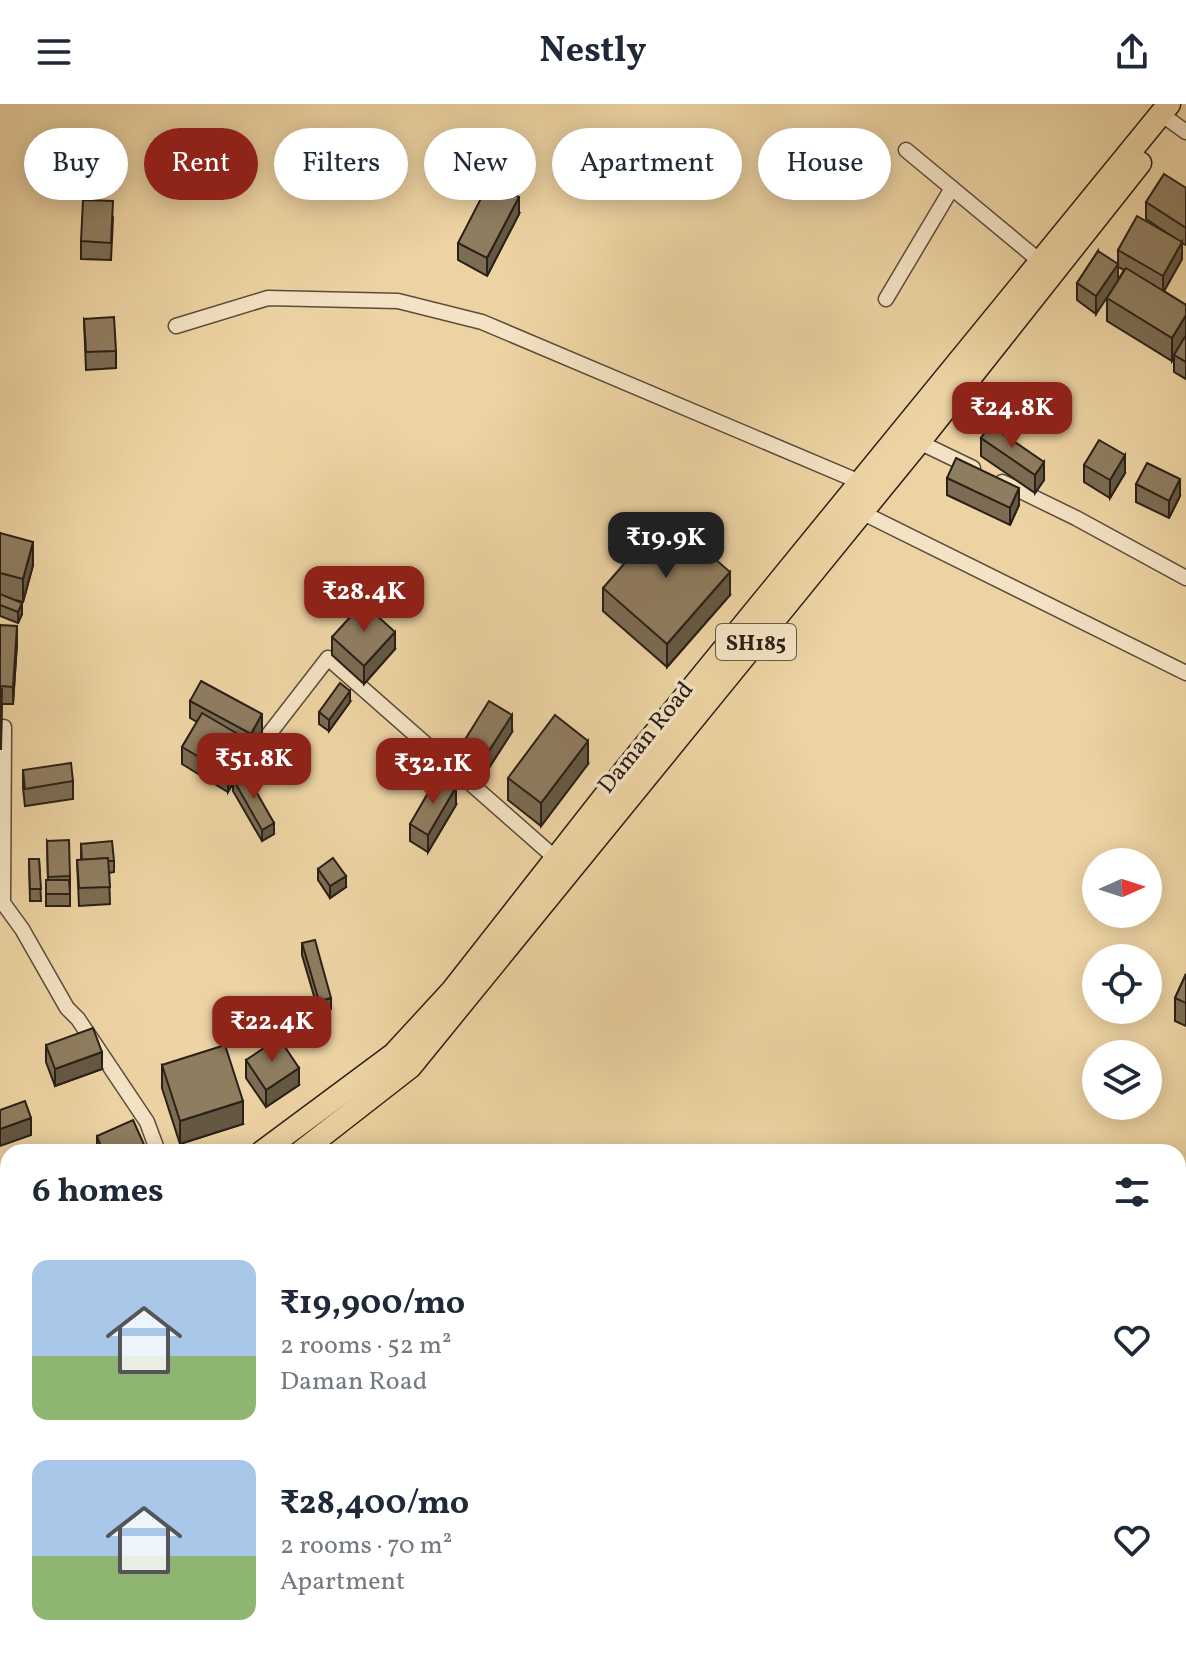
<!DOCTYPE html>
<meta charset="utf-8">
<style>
:root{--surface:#fff;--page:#f6f6f7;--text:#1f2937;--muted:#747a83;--accent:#8f2418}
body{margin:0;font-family:Vollkorn,serif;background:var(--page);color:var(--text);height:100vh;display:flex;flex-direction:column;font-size:30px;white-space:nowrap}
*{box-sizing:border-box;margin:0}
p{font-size:26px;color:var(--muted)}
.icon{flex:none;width:44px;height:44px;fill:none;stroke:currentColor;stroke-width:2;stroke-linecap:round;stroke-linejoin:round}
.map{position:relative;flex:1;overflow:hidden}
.sheet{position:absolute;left:0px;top:1040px;width:1186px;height:514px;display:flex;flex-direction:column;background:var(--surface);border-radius:24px 24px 0 0;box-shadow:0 4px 20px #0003}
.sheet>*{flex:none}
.guide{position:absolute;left:24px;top:24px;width:1138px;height:72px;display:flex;gap:16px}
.needle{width:52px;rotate:87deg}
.buttons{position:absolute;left:1082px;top:744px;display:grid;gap:16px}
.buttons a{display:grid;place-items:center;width:80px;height:80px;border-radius:50%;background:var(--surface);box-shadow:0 4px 20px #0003;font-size:40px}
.price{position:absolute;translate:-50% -68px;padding:0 18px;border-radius:16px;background:var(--accent);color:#fff;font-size:26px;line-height:52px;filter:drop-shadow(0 2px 4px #0008)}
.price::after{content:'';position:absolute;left:50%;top:48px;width:24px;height:18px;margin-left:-12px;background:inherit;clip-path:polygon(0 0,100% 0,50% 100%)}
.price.on{background:#222;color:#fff}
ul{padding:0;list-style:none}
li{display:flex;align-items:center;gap:24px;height:200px;padding:0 32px}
li span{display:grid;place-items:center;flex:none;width:224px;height:160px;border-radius:16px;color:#555}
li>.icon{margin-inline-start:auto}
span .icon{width:96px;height:96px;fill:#fffc;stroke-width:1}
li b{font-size:34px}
h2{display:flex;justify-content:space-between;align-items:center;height:96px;padding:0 32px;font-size:34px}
.pill{padding:0 28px;border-radius:36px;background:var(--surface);box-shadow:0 4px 20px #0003;font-size:28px;line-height:72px}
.pill.on{background:var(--accent);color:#fff}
header{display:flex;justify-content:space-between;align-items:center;height:104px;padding:0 32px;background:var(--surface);font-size:36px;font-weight:700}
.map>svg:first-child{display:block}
</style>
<header><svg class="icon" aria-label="menu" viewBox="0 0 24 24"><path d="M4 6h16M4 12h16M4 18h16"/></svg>Nestly<svg class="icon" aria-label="share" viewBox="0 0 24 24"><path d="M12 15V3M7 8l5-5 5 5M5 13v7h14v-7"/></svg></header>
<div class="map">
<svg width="1186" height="1553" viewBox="0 0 1186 1553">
<rect width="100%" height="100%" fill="#edd3a3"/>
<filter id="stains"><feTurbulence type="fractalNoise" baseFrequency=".0025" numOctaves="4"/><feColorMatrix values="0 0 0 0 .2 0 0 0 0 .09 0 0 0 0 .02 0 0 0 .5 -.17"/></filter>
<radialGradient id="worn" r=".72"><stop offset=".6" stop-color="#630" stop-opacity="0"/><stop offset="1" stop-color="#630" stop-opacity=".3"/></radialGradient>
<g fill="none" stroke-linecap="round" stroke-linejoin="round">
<g stroke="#5b4d3a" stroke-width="17">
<g id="minor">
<polyline points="1161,10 1186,28"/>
<polyline points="906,46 1041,158"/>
<polyline points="886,195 952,84"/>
<polyline points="176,222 268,194 398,197 482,218 860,378 865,384"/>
<polyline points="913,333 919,338 973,364"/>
<polyline points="1002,378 1076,414 1186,474"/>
<polyline points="861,408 1186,569"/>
<polyline points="4,623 3,799 22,825 67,904 78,915 147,1018 158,1048"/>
<polyline points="252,652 328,554 561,759"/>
<polyline points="330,1546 366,1553"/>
<polyline points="416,1546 416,1553"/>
<polyline points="539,1546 539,1553"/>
<polyline points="704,1546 720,1553"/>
<polyline points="1092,1546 1097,1553"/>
<polyline points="282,1553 284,1546"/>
</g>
</g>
<g stroke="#2a2017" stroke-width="25">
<g id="primary">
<polyline points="262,1048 394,950 452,887 626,665 1169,0"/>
<polyline points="301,1048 410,963 919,338 1140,59"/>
<polyline points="0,1241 8,1235"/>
<polyline points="0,1271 8,1265"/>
</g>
</g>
<g stroke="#2a2017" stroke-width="25">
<g id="trunk">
<polyline points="1178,1235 1186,1229"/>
<polyline points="1178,1272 1186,1267"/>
<polyline points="1178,1303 1186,1297"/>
<polyline points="1178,1332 1186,1325"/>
<polyline points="753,1553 762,1546"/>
<polyline points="798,1553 808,1546"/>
<polyline points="839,1553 849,1546"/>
<polyline points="884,1553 893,1546"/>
</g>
</g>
<use href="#minor" stroke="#f3e2c3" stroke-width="14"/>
<use href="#primary" stroke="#edd3a3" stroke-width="22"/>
<use href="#trunk" stroke="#edd3a3" stroke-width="22"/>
</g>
<g fill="#7b6c53" stroke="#2a2017" stroke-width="2">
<polygon points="1186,84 1186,141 1182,139 1182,155 1164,187 1186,201 1186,275 1174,268 1174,253 1172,257 1107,217 1107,194 1124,166 1118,163 1118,146 1176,135 1146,115 1146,98"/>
<polygon points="519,110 487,172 458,156 458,139"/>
<polygon points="113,114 111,156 81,155 81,137"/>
<polygon points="1098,147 1096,210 1077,196 1077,179"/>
<polygon points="84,215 116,247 116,264 86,266"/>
<polygon points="981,334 1044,376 1035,389 981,352"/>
<polygon points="1084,361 1125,369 1110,394 1084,378"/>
<polygon points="947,374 1019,401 1010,421 947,391"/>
<polygon points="1136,380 1180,392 1169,414 1136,398"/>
<polygon points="0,429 33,461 23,498 15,496 22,510 18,519 0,512"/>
<polygon points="603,484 730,491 667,563 603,507"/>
<polygon points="0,521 17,539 13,600 2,600 1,646"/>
<polygon points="332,533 395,545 364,580 332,551"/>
<polygon points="190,597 262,628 251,647 248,645 248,653 236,674 274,730 262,737 233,687 233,679 228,688 182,660 182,643 197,618 190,614"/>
<polygon points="350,598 329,627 319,620 319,608"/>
<polygon points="512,628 483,673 461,659 461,642"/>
<polygon points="588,660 541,722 508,696 508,674"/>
<polygon points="23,666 73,677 73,695 25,702 23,684"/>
<polygon points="456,701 428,748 410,737 410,720"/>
<polygon points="47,737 70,772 70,802 46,802 46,776 48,776"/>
<polygon points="81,740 114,757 114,768 109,769 110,800 79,802 77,756 81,756"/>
<polygon points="29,755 39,755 41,797 30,797"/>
<polygon points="318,765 346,783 330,794 318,776"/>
<polygon points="302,839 331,905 319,909 302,851"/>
<polygon points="1186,870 1186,922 1175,917 1175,894"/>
<polygon points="46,941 102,965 55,982 46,958"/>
<polygon points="246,956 299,981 266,1003 246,974"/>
<polygon points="162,961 243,1020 180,1040 162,984"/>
<polygon points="97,1032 146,1048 97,1048"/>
<polygon points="8,1080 8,1106 4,1100 4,1083"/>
<polygon points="1186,1130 1182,1198 1178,1192 1178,1136"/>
<polygon points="8,1315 8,1384 0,1373 0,1319 7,1329"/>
<polygon points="8,1490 8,1524 3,1522 3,1499"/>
<polygon points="53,1546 71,1546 68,1553"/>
</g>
<g fill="#645843" stroke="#2a2017" stroke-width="2">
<polygon points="519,93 519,110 487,172 487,154"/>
<polygon points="1182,138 1182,155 1163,189 1163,172"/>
<polygon points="1118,160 1118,177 1096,210 1096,192"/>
<polygon points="1186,211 1186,234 1172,257 1172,234"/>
<polygon points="1125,351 1125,369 1110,394 1110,376"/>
<polygon points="1044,358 1044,376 1035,389 1035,371"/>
<polygon points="1180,375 1180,392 1169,414 1169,397"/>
<polygon points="1019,384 1019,401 1010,421 1010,404"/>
<polygon points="33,438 33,461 23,498 23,475"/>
<polygon points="730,468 730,491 667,563 667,540"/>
<polygon points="22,499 22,510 18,519 18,508"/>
<polygon points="17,522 17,539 13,600 13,583"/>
<polygon points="395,528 395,545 364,580 364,562"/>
<polygon points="350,587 350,598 329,627 329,616"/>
<polygon points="262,610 262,628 251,647 251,630"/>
<polygon points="512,611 512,628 483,673 483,656"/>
<polygon points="248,636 248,653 234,677 233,675 233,679 228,688 228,670"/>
<polygon points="588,637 588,660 541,722 541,699"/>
<polygon points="456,683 456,701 428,748 428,731"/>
<polygon points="274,719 274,730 262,737 262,726"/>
<polygon points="346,772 346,783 330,794 330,782"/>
<polygon points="331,894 331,905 319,909 319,897"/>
<polygon points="102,948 102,965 55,982 55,965"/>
<polygon points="299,964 299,981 266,1003 266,986"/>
<polygon points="243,997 243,1020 180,1040 180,1017"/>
<polygon points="31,1014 31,1031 0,1042 0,1025"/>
<polygon points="1186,1177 1186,1195 1182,1198 1182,1180"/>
<polygon points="1186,1425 1186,1443 1178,1449 1178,1431"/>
<polygon points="1186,1487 1186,1499 1180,1503 1180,1491"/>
<polygon points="237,1546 240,1546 238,1553 235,1553"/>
<polygon points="1129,1546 1137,1546 1129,1552"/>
</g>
<g fill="#8f7d60" stroke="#2a2017" stroke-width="2">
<polygon points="1164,70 1186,84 1186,124 1146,98"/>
<polygon points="490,77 519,93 487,154 458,139"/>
<polygon points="83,96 113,97 111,139 81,137"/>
<polygon points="1137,112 1182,138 1163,172 1118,146"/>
<polygon points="1098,147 1118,160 1096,192 1077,179"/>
<polygon points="1126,164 1186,201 1186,211 1172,234 1107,194"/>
<polygon points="114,213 116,247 86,248 84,215"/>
<polygon points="1186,231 1186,258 1174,251"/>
<polygon points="990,321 1044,358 1035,371 981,334"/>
<polygon points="1099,336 1125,351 1110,376 1084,361"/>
<polygon points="956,354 1019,384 1010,404 947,374"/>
<polygon points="1147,359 1180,375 1169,397 1136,380"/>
<polygon points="666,412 730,468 667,540 603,484"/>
<polygon points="0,429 33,438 23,475 0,469"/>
<polygon points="0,490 22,499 18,508 0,501"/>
<polygon points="363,499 395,528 364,562 332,533"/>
<polygon points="0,521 17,522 13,583 0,582"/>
<polygon points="201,577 262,610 251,630 190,597"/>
<polygon points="340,579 350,587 329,616 319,608"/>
<polygon points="0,585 2,585 1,629 0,629"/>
<polygon points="489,597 512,611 483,656 461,642"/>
<polygon points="202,609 248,636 228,670 182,643"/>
<polygon points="555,611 588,637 541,699 508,674"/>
<polygon points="71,659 73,677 25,685 23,666"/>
<polygon points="245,668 274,719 262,726 233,675"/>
<polygon points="438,672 456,683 428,731 410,720"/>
<polygon points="69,736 70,772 48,773 47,737"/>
<polygon points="112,737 114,757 108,757 108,754 82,756 81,740"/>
<polygon points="108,754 110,783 79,784 77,756"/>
<polygon points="333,754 346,772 330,782 318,765"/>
<polygon points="29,755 39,755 41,785 30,785"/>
<polygon points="46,776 69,776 70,790 46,790"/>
<polygon points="315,836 331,894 319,897 302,839"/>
<polygon points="1186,870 1186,899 1175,894"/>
<polygon points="93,924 102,948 55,965 46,941"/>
<polygon points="279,934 299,964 266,986 246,956"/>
<polygon points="225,941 243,997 180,1017 162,961"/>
<polygon points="25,997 31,1014 0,1025 0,1006"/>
<polygon points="133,1016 146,1045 140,1048 103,1048 97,1032"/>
<polygon points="1186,1130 1186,1177 1182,1180 1178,1175 1178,1136"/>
<polygon points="0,1319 8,1330 8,1361 0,1350"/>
<polygon points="1186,1399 1186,1425 1178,1431 1178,1406"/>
<polygon points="1186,1469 1186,1487 1180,1491 1178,1489 1178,1474"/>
<polygon points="8,1490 8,1501 3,1499"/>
<polygon points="215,1546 237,1546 235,1553 213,1553"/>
<polygon points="249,1546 272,1546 270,1553 247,1553"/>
<polygon points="300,1546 326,1546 325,1553 298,1553"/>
<polygon points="1011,1546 1039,1546 1044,1553 1001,1553"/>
</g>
<g text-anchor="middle" stroke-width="7" stroke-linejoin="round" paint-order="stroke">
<rect fill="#f3e2c3" stroke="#665a4b" stroke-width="2" x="716" y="520" width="80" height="36" rx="6"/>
<g font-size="22" font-weight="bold" fill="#2a2017">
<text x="756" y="546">SH185</text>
</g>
<g font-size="24" fill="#2a2017" stroke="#f3e2c3">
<text transform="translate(645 633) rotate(-51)" y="8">Daman Road</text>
</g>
</g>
<rect width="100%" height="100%" filter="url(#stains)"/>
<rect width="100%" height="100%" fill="url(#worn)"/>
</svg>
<div class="buttons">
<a><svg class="needle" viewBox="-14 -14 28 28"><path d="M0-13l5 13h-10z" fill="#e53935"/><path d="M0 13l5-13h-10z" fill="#747a83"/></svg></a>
<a><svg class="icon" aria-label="locate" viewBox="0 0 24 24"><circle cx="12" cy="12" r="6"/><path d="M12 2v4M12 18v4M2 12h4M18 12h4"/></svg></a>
<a><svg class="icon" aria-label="layers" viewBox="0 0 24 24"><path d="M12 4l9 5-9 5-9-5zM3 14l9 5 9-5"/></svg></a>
</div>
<b class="price" style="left:1012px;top:346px">₹24.8K</b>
<b class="price on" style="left:666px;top:476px">₹19.9K</b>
<b class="price" style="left:364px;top:530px">₹28.4K</b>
<b class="price" style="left:254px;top:697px">₹51.8K</b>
<b class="price" style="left:433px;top:702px">₹32.1K</b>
<b class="price" style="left:272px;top:960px">₹22.4K</b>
<div class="guide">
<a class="pill">Buy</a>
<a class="pill on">Rent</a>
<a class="pill">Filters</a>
<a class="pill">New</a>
<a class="pill">Apartment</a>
<a class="pill">House</a>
</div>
<section class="sheet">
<h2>6 homes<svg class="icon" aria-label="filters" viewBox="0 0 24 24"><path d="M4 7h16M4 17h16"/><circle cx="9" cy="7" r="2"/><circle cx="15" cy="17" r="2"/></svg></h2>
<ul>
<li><span style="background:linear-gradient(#a9c7e8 60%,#8fb573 0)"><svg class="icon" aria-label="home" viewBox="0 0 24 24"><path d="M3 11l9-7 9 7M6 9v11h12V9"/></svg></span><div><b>₹19,900/mo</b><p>2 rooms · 52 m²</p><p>Daman Road</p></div><svg class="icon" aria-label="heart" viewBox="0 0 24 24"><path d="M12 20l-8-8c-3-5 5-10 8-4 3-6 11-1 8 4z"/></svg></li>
<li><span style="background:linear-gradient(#a9c7e8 60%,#8fb573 0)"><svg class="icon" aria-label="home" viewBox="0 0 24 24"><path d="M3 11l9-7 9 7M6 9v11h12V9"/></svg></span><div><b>₹28,400/mo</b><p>2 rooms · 70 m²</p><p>Apartment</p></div><svg class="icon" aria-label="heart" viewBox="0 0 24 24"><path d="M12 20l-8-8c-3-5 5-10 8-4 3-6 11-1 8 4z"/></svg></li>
</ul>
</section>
</div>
